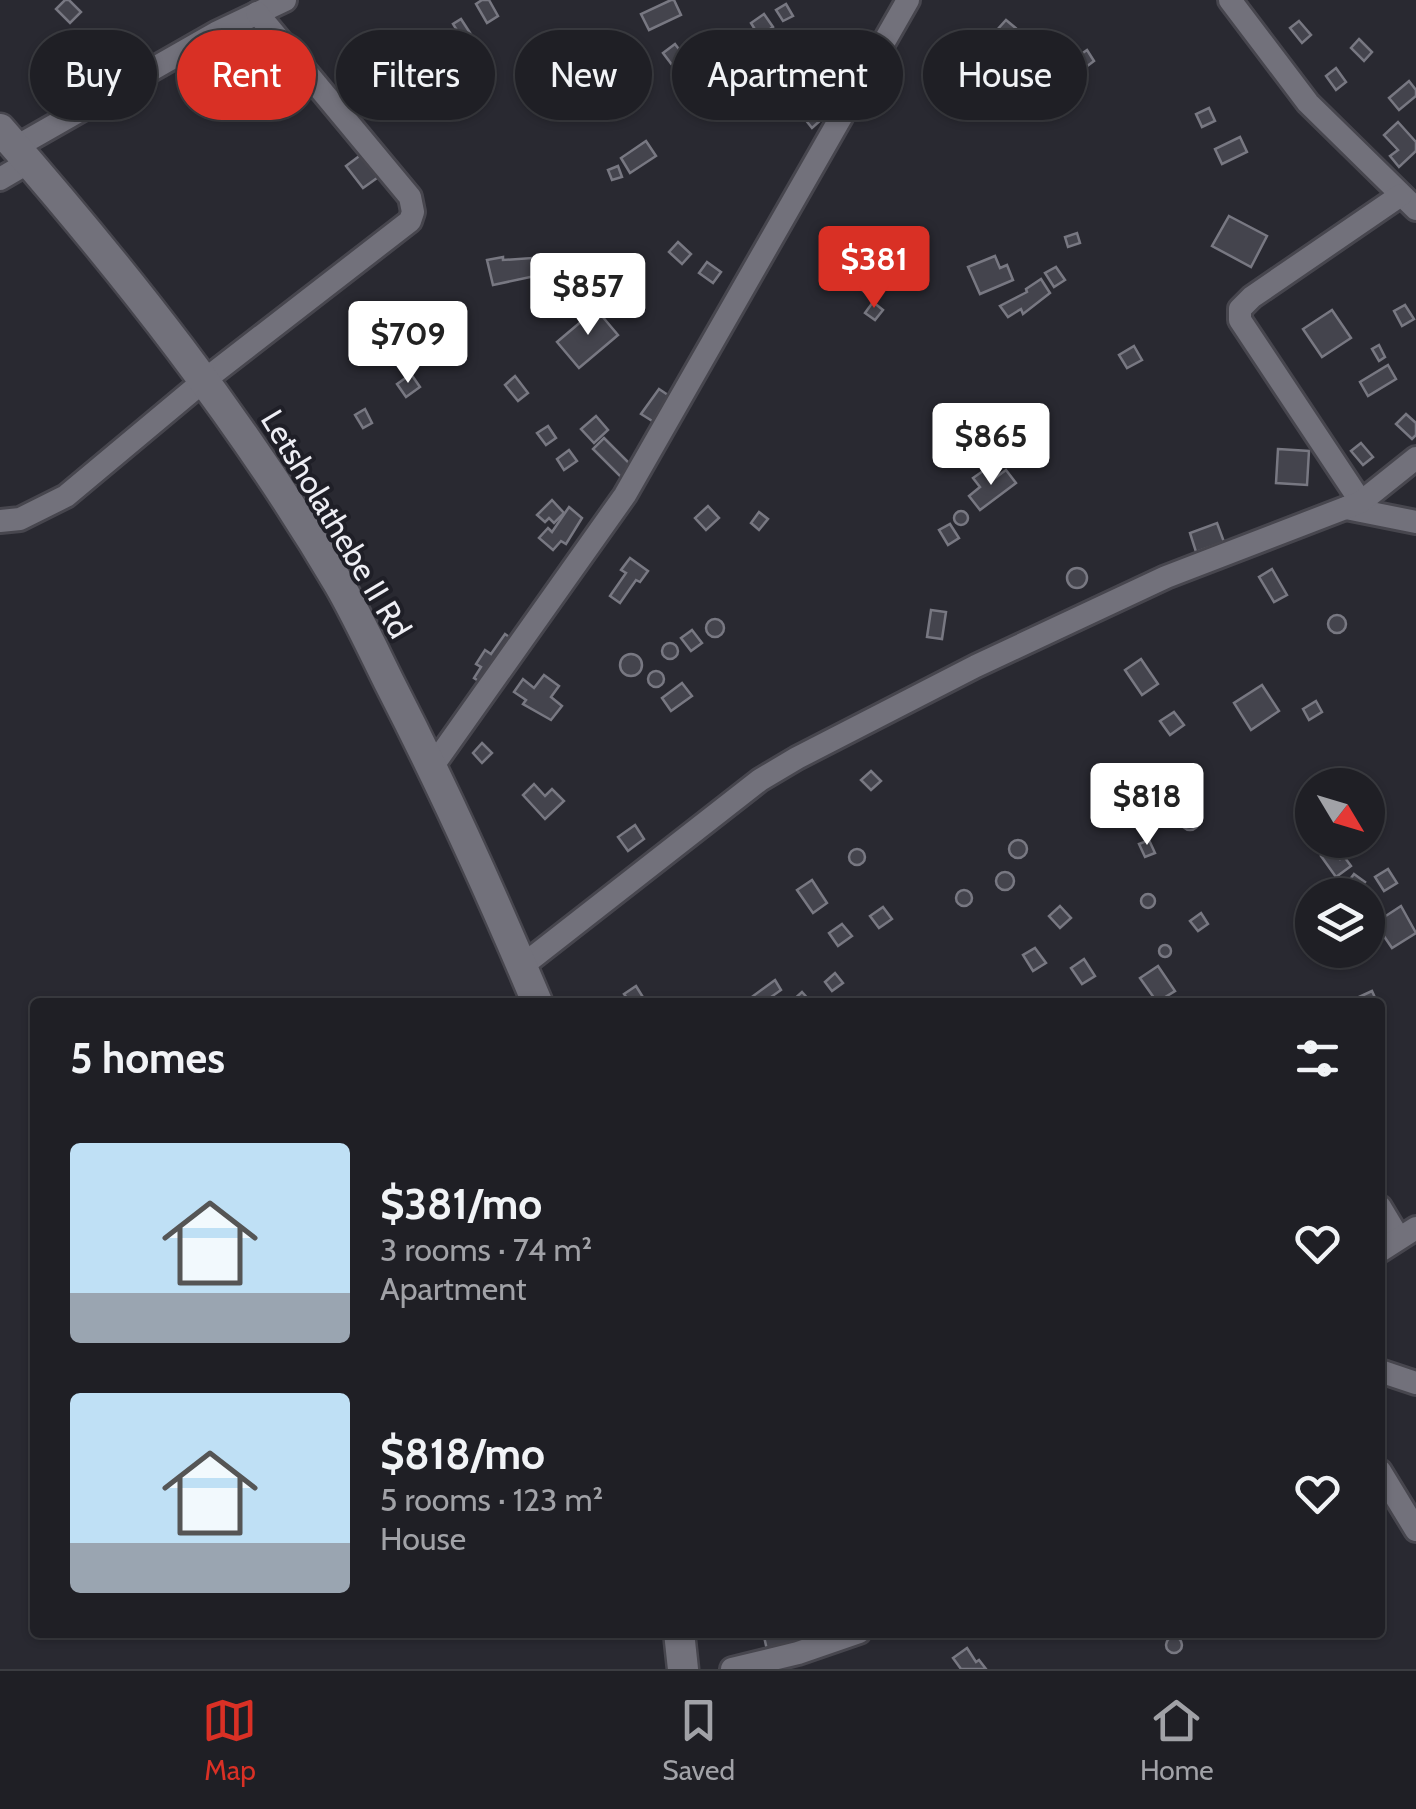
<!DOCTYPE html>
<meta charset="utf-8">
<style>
:root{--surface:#1f1f25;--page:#27272d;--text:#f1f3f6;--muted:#a1a2a7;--line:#3c3d42;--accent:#d93025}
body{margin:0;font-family:Cabin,sans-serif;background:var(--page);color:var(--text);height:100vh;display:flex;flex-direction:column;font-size:38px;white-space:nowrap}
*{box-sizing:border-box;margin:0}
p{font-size:32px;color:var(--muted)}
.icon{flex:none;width:55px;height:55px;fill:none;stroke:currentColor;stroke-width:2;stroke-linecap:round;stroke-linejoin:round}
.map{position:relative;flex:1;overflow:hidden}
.details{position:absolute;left:30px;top:998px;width:1355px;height:640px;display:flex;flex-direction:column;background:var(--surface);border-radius:10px;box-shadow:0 2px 8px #0004,0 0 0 2px var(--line)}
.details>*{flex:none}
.banner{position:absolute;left:30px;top:30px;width:1358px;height:90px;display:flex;gap:20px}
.needle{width:65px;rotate:128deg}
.fabs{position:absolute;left:1295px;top:768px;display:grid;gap:20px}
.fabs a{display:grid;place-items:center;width:90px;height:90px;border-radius:50%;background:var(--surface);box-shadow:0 2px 8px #0004,0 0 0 2px var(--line);font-size:50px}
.price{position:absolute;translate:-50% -85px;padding:0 22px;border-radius:10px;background:#fff;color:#222;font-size:32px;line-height:65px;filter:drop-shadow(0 2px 5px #0008)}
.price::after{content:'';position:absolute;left:50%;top:60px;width:30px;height:22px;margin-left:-15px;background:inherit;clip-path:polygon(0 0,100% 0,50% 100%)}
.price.active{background:var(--accent);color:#fff}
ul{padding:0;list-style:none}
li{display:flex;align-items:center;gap:30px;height:250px;padding:0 40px}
li span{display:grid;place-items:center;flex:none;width:280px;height:200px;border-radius:10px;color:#555}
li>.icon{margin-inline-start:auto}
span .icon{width:120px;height:120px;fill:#fffc;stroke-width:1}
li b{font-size:42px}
h2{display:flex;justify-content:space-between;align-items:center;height:120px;padding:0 40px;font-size:42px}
.pill{padding:0 35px;border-radius:45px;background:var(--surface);box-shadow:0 2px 8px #0004,0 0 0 2px var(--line);font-size:35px;line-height:90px}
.pill.active{background:var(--accent);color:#fff}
.tabs{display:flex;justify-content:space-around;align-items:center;height:140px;border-top:2px solid var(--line);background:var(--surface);font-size:28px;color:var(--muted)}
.tabs a{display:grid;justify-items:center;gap:5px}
.tabs .active{color:var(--accent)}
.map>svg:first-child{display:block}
</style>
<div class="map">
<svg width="1416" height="1669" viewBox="0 0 1416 1669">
<rect width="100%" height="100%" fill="#292931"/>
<g fill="#44444d" stroke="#787882" stroke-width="2.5">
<polygon points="65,0 69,0 81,12 70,23 56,9"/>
<polygon points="482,0 489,0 498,16 487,23 476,4"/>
<polygon points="671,0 674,0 681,15 649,30 641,14"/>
<polygon points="786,4 793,16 783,21 776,10"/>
<polygon points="764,14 773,27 759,36 751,23"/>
<polygon points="461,19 476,42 468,48 453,24"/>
<polygon points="1006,20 1018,30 1009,41 997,30"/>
<polygon points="1299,21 1311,35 1302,43 1290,28"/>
<polygon points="1359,39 1372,52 1364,61 1351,48"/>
<polygon points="675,44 697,73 685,82 663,53"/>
<polygon points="629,50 638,71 607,85 598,64"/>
<polygon points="1013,50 1019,61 1009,68 1002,56"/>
<polygon points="1087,50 1094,61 1082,70 1074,59"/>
<polygon points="790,61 799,74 787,83 778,70"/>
<polygon points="1336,68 1346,82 1336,90 1326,76"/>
<polygon points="595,76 604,95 578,108 568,89"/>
<polygon points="1409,81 1416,90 1416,96 1399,110 1389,98"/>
<polygon points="801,90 823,118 812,128 789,99"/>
<polygon points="1209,108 1215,121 1202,127 1196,114"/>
<polygon points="1398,122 1416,142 1416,151 1399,167 1390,156 1398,150 1384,135"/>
<polygon points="1240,137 1247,152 1222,164 1215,149"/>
<polygon points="646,141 656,156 630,173 621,158"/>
<polygon points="366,151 384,173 363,188 346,166"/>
<polygon points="618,166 622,177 612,180 608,170"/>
<polygon points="1229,216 1267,236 1251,267 1212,246"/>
<polygon points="1077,233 1080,243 1068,247 1065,237"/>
<polygon points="678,242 691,254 682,264 669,252"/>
<polygon points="888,251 900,260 871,297 849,280 868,255 878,263"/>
<polygon points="995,256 1000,268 1007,265 1013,280 980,294 968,267"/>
<polygon points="503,257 503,260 532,258 535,276 493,285 487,260"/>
<polygon points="707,262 721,272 713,283 699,273"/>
<polygon points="1056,267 1065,280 1054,287 1045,273"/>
<polygon points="1041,279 1050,293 1023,314 1021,309 1008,317 1000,306 1027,292 1026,289"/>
<polygon points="873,302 883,310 875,320 865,313"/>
<polygon points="1405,305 1414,319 1402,326 1394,311"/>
<polygon points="596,309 618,335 579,368 557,342"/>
<polygon points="1332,310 1351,338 1322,357 1303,329"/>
<polygon points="1379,345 1385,357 1379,361 1372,349"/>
<polygon points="1134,346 1142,360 1127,368 1119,355"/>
<polygon points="1388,365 1396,379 1368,396 1360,382"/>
<polygon points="411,374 420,387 406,397 397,384"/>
<polygon points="515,376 528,393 518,401 505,385"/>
<polygon points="659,389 671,397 654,422 641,414"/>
<polygon points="365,409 372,423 363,428 355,415"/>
<polygon points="946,410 960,421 949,435 935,424"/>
<polygon points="1406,414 1416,423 1416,435 1412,439 1396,424"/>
<polygon points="596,416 608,430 594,443 581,429"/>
<polygon points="1033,419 1039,434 1024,441 1018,425"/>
<polygon points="548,426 556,438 546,445 537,433"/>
<polygon points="604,438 633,467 622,478 593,449"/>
<polygon points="1361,443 1373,457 1363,465 1351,451"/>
<polygon points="1278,449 1309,451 1307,485 1276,483"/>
<polygon points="569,450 577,461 564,470 557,459"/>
<polygon points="1006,470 1016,483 980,510 969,496 980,487 973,478 983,471 991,481"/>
<polygon points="552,500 564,513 554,523 549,518 545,522 537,515"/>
<polygon points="708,506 719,518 706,530 695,518"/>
<polygon points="569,507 582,518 566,544 561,541 553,550 539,538 548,528 552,532"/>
<circle cx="961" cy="518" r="7"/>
<polygon points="759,512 768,519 759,530 751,523"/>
<polygon points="1217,523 1224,542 1196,552 1190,533"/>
<polygon points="950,524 959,538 948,545 939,530"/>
<polygon points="630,558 648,571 640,582 636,580 620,603 610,596 626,573 621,570"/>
<circle cx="1077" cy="578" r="10"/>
<polygon points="1272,569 1287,595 1274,602 1259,577"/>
<polygon points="931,610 946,612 942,639 927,637"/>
<circle cx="1337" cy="624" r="9"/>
<circle cx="715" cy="628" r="9"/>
<polygon points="692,630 702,643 691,651 681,638"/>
<polygon points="505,634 515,641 485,685 474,678 481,667 476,664 485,650 491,654"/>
<circle cx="670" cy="651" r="8"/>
<circle cx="631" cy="665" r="11"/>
<polygon points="1141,659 1158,684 1142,695 1125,670"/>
<circle cx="656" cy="679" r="8"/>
<polygon points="544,675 559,686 551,697 562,706 551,720 523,704 526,700 514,692 523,679 534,688"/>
<polygon points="682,683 692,696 671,711 662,698"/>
<polygon points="1262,685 1279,711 1251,730 1234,703"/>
<polygon points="1316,701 1322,712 1309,720 1303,709"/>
<polygon points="1174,712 1184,725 1170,735 1160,721"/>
<polygon points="482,743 492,753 482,763 473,753"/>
<polygon points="1134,767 1142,781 1127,790 1118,776"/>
<polygon points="871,771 881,781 871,790 861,780"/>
<polygon points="534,784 545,796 552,789 564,801 545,819 523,795"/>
<circle cx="1190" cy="821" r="9"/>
<polygon points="635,825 644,839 628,851 618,837"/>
<circle cx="1018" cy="849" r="9"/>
<polygon points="1149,840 1155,853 1145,857 1139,844"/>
<polygon points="1332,848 1340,859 1343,855 1351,866 1336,877 1321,856"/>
<circle cx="857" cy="857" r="8"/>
<polygon points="1388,869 1397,883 1384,891 1375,877"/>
<circle cx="1005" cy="881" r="9"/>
<polygon points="1354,874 1365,882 1359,890 1348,882"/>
<polygon points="812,880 827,903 813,913 797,890"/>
<circle cx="964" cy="898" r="8"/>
<circle cx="1148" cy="901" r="7"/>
<polygon points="1060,906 1071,918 1060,928 1049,916"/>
<polygon points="1401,906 1416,933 1392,948 1375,923"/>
<polygon points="883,907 892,919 879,928 870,916"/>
<polygon points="1201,913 1208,924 1198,931 1190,921"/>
<polygon points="842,924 852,936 838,946 829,933"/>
<circle cx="1165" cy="951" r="6"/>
<polygon points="1035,948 1046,963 1033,971 1023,955"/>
<polygon points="1084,959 1095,976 1082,984 1071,968"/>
<polygon points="1158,966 1175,991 1157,1002 1140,978"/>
<polygon points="835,973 843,983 832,991 825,982"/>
<polygon points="775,980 781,990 764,1002 745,1002"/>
<polygon points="636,986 646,1002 630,1002 624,994"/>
<polygon points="1372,991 1377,1002 1361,1002 1359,997"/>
<polygon points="802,992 810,1001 794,1002 792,1001"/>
<polygon points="763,1632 795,1632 798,1642 767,1650"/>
<circle cx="1174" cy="1645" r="8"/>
<polygon points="967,1648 976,1662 979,1660 986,1669 961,1669 953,1658"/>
</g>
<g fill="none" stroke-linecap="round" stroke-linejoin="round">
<g stroke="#47464e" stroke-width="28">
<g id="street">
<polyline points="1230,0 1308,103 1416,209"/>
<polyline points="16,147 216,33 285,0"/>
<polyline points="0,179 29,162"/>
<polyline points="1361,502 1240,320 1240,309 1252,297 1401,195"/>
<polyline points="1346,508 1416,522"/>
<polyline points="0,521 20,519 66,496 206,379 410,221 413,212 410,197 257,13"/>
<polyline points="432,767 625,495 908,0"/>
<polyline points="522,966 760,780 797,758 976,666 1166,577 1361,502 1416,458"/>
<polyline points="1380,1207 1398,1237"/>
<polyline points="1380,1251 1416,1228"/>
<polyline points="1380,1371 1416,1383"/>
<polyline points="1380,1471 1416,1530"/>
<polyline points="732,1669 798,1653 859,1632"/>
</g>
</g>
<g stroke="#47464e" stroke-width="35">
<g id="secondary">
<path d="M0,129C125,272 242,420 339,584C358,617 374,652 391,686C444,789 492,895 537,1002"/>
<polyline points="679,1632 683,1669"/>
</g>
</g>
<use href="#street" stroke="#72717b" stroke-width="22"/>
<use href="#secondary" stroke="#72717b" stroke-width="30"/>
</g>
<g text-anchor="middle" stroke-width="8" stroke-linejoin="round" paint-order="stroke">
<g font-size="32" fill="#eeeef4" stroke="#1f1f27">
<text transform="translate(336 524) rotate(59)" y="11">Letsholathebe II Rd</text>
</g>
</g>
</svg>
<div class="fabs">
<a><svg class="needle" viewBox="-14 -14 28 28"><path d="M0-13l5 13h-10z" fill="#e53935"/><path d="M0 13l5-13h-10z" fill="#a1a2a7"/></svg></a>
<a><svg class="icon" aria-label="layers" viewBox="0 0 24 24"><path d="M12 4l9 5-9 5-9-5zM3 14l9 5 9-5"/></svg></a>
</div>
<b class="price active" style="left:874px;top:311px">$381</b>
<b class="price" style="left:588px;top:338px">$857</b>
<b class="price" style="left:408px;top:386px">$709</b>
<b class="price" style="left:991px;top:488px">$865</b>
<b class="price" style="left:1147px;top:848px">$818</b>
<div class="banner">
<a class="pill">Buy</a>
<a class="pill active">Rent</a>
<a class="pill">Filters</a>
<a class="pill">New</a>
<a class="pill">Apartment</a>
<a class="pill">House</a>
</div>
<section class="details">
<h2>5 homes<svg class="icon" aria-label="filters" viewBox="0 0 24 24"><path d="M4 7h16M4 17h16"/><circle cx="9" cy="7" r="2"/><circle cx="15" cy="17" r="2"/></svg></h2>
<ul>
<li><span style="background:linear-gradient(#bfe0f5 75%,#9aa5b1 0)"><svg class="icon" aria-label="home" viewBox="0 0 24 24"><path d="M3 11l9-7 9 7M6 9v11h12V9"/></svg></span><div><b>$381/mo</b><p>3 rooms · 74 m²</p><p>Apartment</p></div><svg class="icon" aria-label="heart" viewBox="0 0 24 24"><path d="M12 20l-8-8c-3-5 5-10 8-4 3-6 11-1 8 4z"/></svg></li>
<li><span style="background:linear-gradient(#bfe0f5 75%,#9aa5b1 0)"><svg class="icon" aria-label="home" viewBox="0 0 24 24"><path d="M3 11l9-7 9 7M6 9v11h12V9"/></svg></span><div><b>$818/mo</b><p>5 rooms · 123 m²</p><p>House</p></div><svg class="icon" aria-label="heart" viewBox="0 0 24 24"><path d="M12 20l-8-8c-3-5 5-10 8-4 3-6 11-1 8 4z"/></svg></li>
</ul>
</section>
</div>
<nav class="tabs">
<a class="active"><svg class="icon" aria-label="map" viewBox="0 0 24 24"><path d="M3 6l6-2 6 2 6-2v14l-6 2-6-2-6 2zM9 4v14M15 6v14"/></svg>Map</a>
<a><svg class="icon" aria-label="saved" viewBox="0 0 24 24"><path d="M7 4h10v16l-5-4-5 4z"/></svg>Saved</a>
<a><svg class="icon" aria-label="home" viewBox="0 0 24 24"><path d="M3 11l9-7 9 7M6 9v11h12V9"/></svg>Home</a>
</nav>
